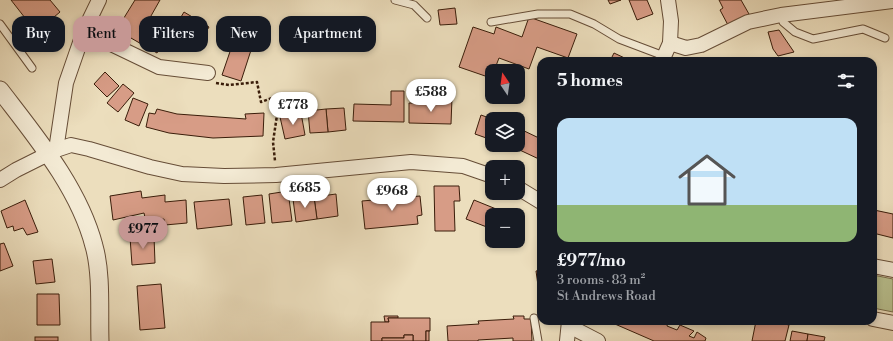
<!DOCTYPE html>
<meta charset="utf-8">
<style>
:root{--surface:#171b24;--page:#20242c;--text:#f1f3f6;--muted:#9ea1a6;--accent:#c59692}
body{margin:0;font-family:"Libre Bodoni",serif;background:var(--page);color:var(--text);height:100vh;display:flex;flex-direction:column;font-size:15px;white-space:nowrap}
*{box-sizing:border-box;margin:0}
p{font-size:13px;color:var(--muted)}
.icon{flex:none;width:22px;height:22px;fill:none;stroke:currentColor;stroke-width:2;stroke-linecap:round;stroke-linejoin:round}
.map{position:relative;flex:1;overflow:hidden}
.details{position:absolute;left:537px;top:57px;width:340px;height:268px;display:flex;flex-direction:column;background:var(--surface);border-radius:12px;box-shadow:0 2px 6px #0003}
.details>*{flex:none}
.banner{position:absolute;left:12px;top:16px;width:380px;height:36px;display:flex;gap:8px}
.needle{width:26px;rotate:347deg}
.controls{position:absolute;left:485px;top:64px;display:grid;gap:8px}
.controls a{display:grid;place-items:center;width:40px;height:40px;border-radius:8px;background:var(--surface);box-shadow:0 2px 6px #0003;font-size:20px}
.price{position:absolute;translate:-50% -34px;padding:0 9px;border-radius:14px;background:#fff;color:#222;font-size:13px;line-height:26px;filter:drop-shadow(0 1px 2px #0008)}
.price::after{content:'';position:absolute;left:50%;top:24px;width:12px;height:9px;margin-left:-6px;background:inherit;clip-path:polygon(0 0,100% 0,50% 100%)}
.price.current{background:var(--accent);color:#111}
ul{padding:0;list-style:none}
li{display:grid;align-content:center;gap:8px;height:212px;padding:0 20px}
li span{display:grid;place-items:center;height:124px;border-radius:12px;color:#555}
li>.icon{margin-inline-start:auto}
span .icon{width:72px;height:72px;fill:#fffc;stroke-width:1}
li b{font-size:17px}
h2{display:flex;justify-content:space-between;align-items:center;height:48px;padding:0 20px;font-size:17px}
.tag{padding:0 14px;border-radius:12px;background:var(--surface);box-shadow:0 2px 6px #0003;font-size:14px;line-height:36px}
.tag.current{background:var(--accent);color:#111}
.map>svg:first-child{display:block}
</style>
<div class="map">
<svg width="893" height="341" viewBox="0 0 893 341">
<rect width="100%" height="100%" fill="#ecdebd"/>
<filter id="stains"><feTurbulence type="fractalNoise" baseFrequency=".005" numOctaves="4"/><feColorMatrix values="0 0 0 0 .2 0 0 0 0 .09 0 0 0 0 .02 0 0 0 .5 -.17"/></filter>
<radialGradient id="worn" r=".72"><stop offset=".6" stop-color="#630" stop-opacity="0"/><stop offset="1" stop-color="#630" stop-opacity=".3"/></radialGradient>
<polygon fill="#b9c190" stroke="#7a6f4d" points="873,275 893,279 893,312 873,308"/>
<g fill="#d79c86" stroke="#3a1d0a">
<polygon points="11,0 50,0 60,12 36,32"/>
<polygon points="135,0 160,0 147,23 167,34 157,53 124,34 129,25 122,21"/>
<polygon points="608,0 621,0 610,4"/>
<polygon points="629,0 647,0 653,14 637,20"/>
<polygon points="719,0 741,0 749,14 728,25 720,10 723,8"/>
<polygon points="455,8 457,24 440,25 438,10"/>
<polygon points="184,12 209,27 203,37 178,22"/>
<polygon points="529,17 577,34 568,58 537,47 529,69 499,58 494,71 492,71 491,78 459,67 473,27 494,34 496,27 522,37"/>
<polygon points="779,30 794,52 778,56 773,49 768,32"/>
<polygon points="235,37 253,44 241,81 222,75"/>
<polygon points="614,53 631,61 610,61"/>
<polygon points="105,72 119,86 107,97 94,84"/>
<polygon points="123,84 134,93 118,112 107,103"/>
<polygon points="391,91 404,91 404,122 353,121 354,104 391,105"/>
<polygon points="133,98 148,104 139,126 125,120"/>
<polygon points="444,98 452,98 451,124 409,123 409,103 444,104"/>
<polygon points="344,108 346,130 328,132 326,109"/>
<polygon points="157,109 177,114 246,119 245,114 264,113 263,136 213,138 169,133 146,127 149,113 155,114"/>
<polygon points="326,109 328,132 310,133 308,111"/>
<polygon points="301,113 305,135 285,139 280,117"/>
<polygon points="481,115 492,119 492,140 475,134"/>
<polygon points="518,128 541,139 541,160 509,145 518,145"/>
<polygon points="434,186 459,186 460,201 454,201 455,231 435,231"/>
<polygon points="141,191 142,198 165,195 165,202 186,200 187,223 165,225 164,219 146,222 144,213 113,220 110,196"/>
<polygon points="288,191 292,221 272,223 269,194"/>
<polygon points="336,194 338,216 317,219 314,197"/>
<polygon points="262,195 265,223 246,225 243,197"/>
<polygon points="420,196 422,215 417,216 418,224 365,229 362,201"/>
<polygon points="314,197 317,219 296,222 293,199"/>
<polygon points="229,199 232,225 197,229 194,202"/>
<polygon points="25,200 38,232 27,235 23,228 14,231 13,226 7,228 1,211"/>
<polygon points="474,200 506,213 505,215 492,215 492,229 466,219"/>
<polygon points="874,210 893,214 893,238 873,233"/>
<polygon points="154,236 155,263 132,265 130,237"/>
<polygon points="4,243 13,266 0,271 0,244"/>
<polygon points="52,259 55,282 36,284 33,261"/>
<polygon points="541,270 541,300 540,300 536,271"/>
<polygon points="161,284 165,328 140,330 137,286"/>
<polygon points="37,294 59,294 60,325 37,325"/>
<polygon points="384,316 398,316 398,318 388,318 389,322 385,322"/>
<polygon points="513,316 524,316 524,319 531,319 532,341 513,341 513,338 478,340 478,341 448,341 447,326 479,324 478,321 514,319"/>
<polygon points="388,318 430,318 430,331 426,331 426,341 413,341 413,335 404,335 404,338 382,338 382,341 371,341 371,322 389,322"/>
<polygon points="608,321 668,321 667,326 677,330 680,325 694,331 689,336 694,338 697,332 706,338 705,341 654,341"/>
<polygon points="756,321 772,321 789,325 785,341 752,341"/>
<rect x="426" y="331" width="3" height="10"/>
<polygon points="792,331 808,334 807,341 790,341"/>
<polygon points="808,334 825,337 824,341 807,341"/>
<polygon points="404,335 413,335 413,341 382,341 382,338 404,338"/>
<rect x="35" y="337" width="23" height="4"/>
</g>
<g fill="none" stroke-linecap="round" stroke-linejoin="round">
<g stroke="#664d37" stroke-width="9">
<g id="service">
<polyline points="395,0 414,5 427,18"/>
<polyline points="781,15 783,22 795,32 813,39 863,29 885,38"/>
<polyline points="491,22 538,14 570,14 594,24 619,39 664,56"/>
<polyline points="0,24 32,68"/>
<polyline points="534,318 538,341"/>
</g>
</g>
<g stroke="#664d37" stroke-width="16">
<g id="minor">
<polyline points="84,31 159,67 208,73"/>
<polyline points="670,43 686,48 701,45 748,22 781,15 893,1"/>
<polyline points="662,61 670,43 671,21 668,0"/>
<polyline points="56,150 66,83 84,31 99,0"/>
<polyline points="0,180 16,170 56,150 71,145 89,149 150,167 182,174 224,176 276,175 411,162 463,166 492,176"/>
<polyline points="518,188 541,202"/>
<polyline points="873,266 893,270"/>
<polyline points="873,319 893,323"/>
<polyline points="569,326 598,341"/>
<polyline points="567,341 569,321"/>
</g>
</g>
<g stroke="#664d37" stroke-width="19">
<path id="tertiary" d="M0,90C36,137 79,188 94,246C102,274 99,312 100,341"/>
</g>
<polyline stroke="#3a1d0a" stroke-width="2.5" stroke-dasharray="3 2" stroke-linecap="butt" points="216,83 229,85 257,82 261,102 280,95 273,142 275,161"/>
<use href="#service" stroke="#f3ead4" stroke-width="7"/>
<use href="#minor" stroke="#f3ead4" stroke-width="14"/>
<use href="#tertiary" stroke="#f3ead4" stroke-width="17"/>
</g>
<rect width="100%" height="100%" filter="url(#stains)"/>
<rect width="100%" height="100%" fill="url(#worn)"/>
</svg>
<div class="controls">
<a><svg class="needle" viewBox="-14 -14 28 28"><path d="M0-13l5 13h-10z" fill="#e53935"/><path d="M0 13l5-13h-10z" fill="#9ea1a6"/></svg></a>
<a><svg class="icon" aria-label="layers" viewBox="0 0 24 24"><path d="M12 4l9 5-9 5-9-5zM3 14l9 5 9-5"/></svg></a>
<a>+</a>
<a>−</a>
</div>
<b class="price" style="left:431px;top:113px">£588</b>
<b class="price" style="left:293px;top:126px">£778</b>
<b class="price" style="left:305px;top:209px">£685</b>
<b class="price" style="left:392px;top:212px">£968</b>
<b class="price current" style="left:143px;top:250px">£977</b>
<div class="banner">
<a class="tag">Buy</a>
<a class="tag current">Rent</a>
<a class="tag">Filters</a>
<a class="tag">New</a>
<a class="tag">Apartment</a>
</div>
<section class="details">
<h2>5 homes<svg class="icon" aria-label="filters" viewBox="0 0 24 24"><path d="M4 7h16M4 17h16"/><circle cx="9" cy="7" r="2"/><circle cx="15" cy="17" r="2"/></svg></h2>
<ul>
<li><span style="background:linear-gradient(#bfe0f5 70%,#8fb573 0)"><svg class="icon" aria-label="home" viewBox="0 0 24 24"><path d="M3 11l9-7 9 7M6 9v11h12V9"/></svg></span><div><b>£977/mo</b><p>3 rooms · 83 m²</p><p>St Andrews Road</p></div></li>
</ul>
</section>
</div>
